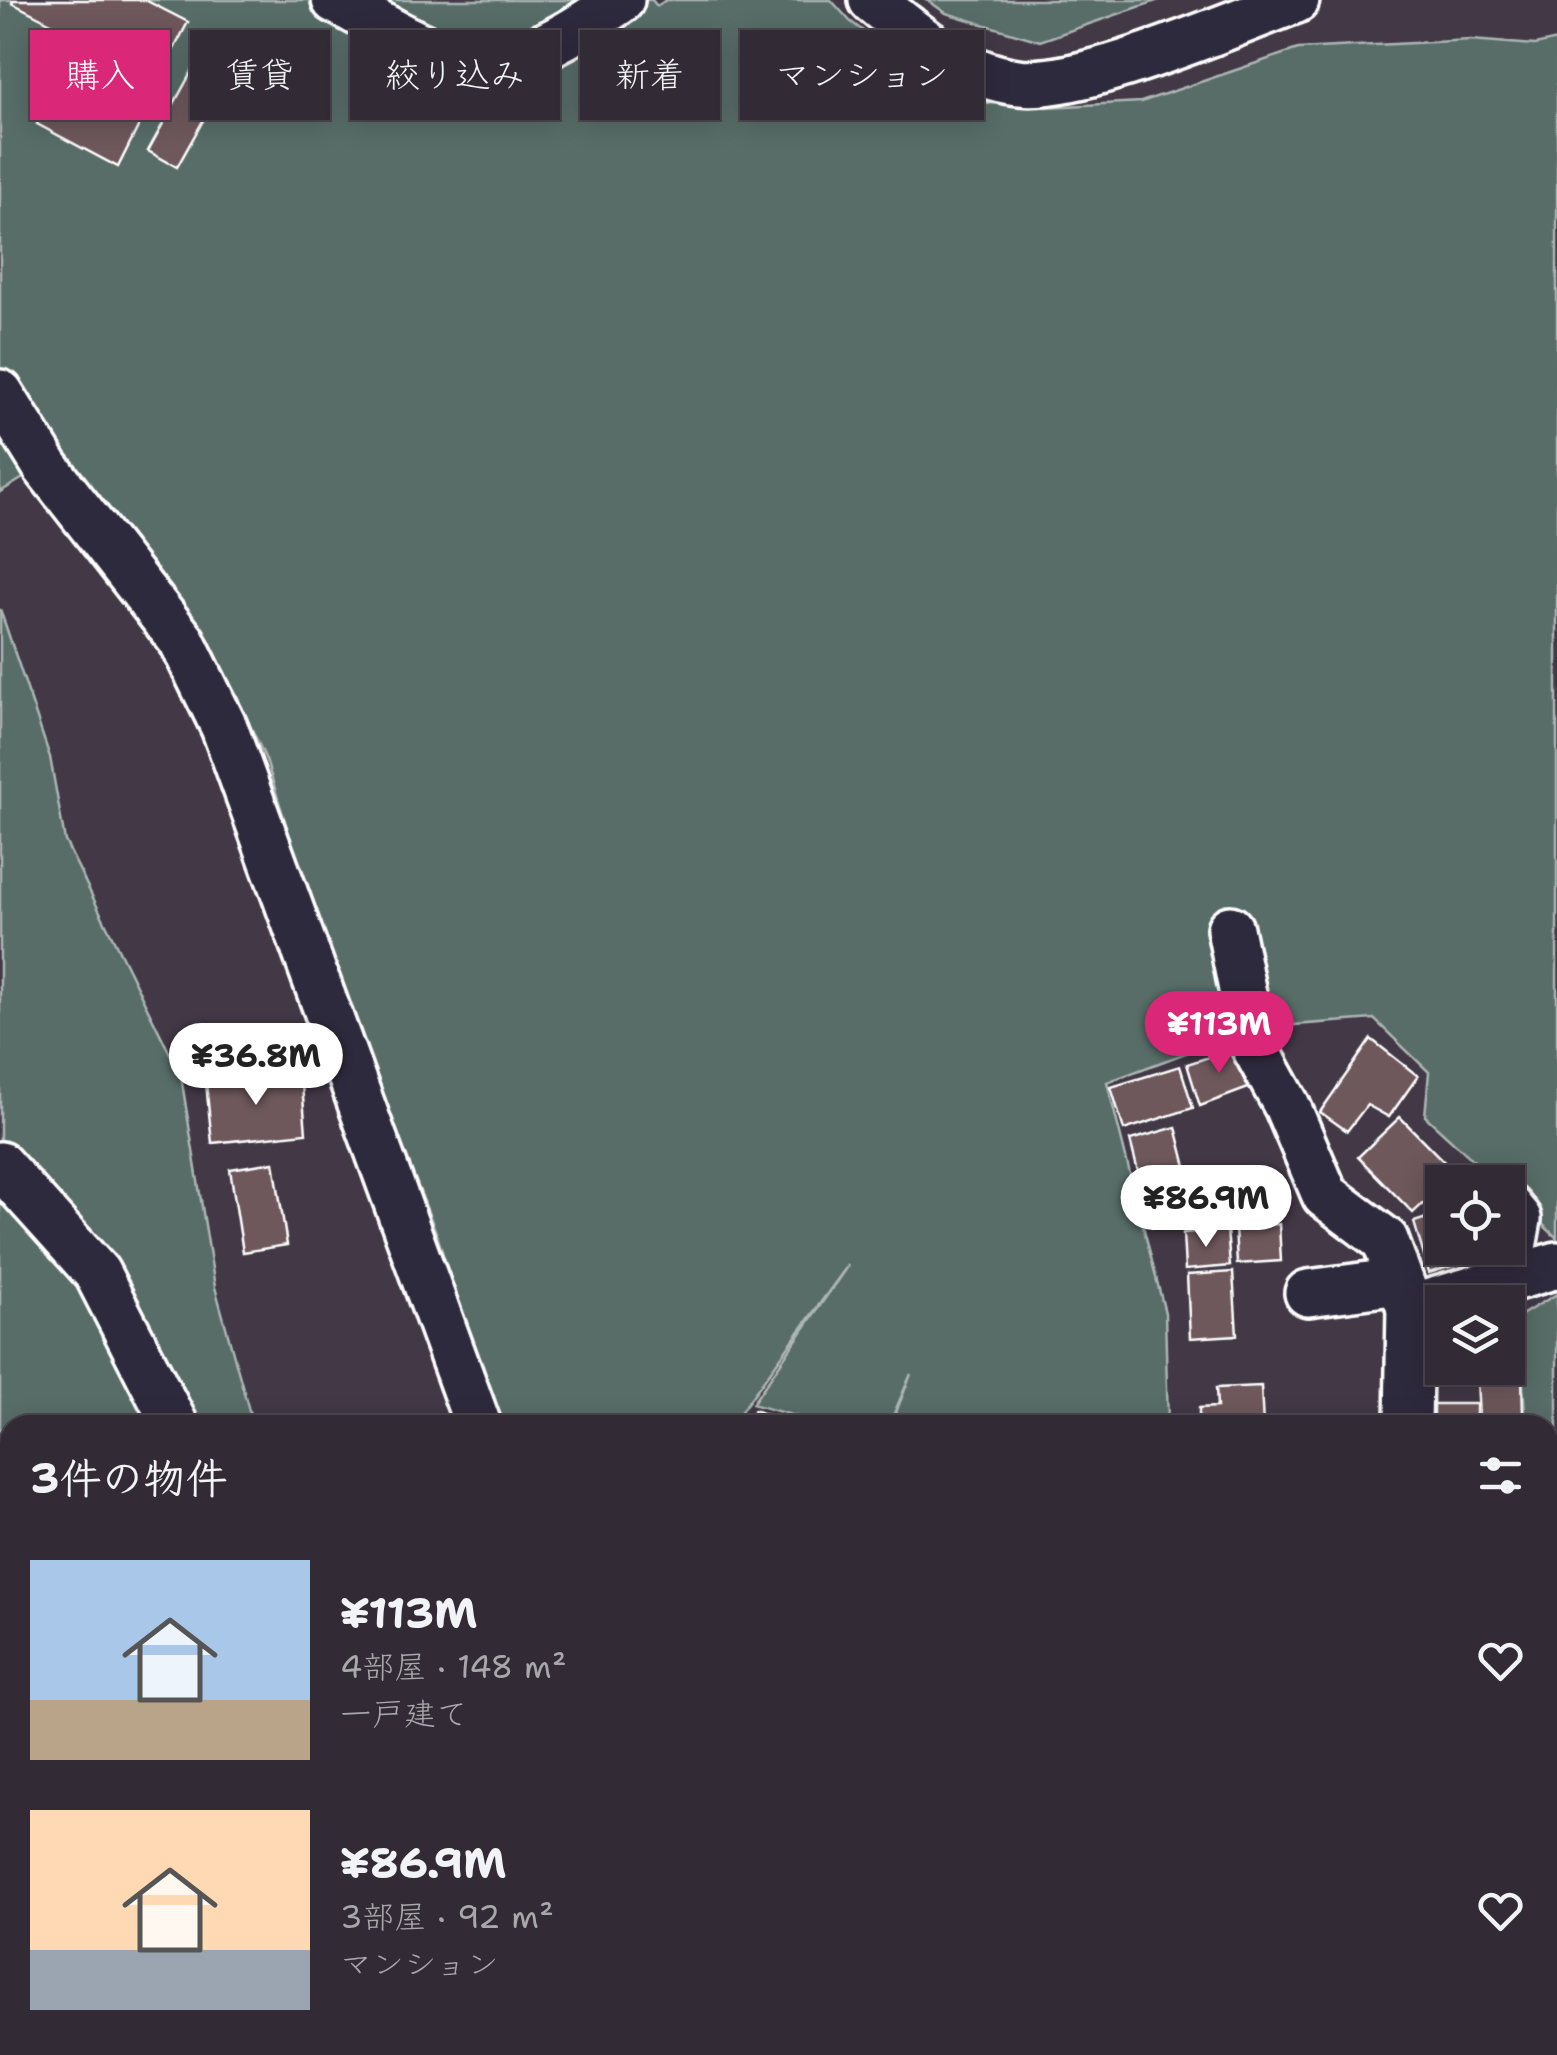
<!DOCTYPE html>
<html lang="ja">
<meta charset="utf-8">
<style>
:root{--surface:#322a34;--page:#3d3640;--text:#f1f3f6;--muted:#a8a7ac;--line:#4d464f;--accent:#db2777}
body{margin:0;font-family:"Shantell Sans","Klee One",sans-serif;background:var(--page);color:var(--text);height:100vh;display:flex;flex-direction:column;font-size:38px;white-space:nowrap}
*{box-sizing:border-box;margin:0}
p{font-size:32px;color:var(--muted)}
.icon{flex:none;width:55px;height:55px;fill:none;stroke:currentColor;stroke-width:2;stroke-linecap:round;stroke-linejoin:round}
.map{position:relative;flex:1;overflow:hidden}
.side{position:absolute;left:0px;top:1415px;width:1558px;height:640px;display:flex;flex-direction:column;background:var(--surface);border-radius:30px 30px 0 0;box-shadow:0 5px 25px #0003,0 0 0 2px var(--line)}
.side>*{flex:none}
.banner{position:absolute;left:30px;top:30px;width:1000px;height:90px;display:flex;gap:20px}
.controls{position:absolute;left:1425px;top:1165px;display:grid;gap:20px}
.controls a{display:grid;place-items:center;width:100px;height:100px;border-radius:0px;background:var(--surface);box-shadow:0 5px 25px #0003,0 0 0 2px var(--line);font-size:50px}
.price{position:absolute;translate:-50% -85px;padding:0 22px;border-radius:35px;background:#fff;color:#222;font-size:32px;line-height:65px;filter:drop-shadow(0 2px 5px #0008)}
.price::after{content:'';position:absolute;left:50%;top:60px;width:30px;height:22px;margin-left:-15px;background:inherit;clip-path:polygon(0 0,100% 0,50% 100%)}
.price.active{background:var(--accent);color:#fff}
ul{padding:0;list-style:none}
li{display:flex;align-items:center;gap:30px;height:250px;padding:0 30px}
li span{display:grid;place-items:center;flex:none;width:280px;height:200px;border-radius:0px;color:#555}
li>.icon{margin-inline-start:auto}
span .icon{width:120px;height:120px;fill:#fffc;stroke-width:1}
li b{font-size:42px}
h2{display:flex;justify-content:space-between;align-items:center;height:120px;padding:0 30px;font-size:42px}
.tag{padding:0 35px;border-radius:0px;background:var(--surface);box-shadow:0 5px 25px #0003,0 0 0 2px var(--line);font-size:35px;line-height:90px}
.tag.active{background:var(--accent);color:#fff}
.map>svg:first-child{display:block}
</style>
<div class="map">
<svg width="1557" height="2055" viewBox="0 0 1557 2055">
<rect width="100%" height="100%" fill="#423846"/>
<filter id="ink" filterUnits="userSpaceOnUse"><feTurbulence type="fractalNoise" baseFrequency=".01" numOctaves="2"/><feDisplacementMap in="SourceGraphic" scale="20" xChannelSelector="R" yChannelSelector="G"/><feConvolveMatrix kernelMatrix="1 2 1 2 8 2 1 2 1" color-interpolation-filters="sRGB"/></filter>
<g filter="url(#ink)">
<g fill="#596d67" stroke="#acb6b3" stroke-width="2.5">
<polygon points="0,0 652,0 657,6 666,0 831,0 850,21 920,74 972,102 1047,107 1141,102 1298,49 1471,40 1535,45 1557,40 1557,1238 1508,1192 1508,1182 1497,1182 1425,1116 1429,1072 1374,1019 1254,1028 1107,1082 1165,1313 1168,1425 891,1425 911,1374 889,1425 827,1425 752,1404 848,1265 731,1425 496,1425 437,1235 322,940 266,760 236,694 197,632 35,471 0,492"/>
<polygon points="927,0 1159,0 1040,41 946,13"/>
<polygon points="0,609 50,757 65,841 181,1076 215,1287 253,1425 10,1425 10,2045 307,2045 299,2055 0,2055"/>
<polygon points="1557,1294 1557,1513 1548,1513 1548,1425 1526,1425 1518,1317"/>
</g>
<g fill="#6e585c" stroke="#fff" stroke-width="2.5">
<polygon points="13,0 145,0 188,22 159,78 12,3"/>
<polygon points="208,42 238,58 177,167 148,151"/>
<polygon points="43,58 145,113 118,167 37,124 54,91 32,79"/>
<polygon points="1371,1039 1418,1076 1389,1117 1367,1105 1347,1131 1320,1112"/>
<polygon points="1237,1048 1251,1087 1200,1106 1187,1064"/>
<polygon points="1180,1066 1193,1108 1124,1130 1111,1087"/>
<polygon points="301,1073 306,1133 212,1143 206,1083"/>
<polygon points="1400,1117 1455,1173 1413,1213 1358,1157"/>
<polygon points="1176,1127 1198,1214 1152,1227 1130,1140"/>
<polygon points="274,1162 287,1245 243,1252 230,1169"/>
<polygon points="1442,1213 1442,1248 1479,1248 1482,1257 1429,1273 1414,1222"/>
<polygon points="1279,1224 1281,1261 1237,1264 1235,1227"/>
<polygon points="1227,1229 1230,1266 1185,1270 1183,1233"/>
<polygon points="1233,1272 1237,1335 1190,1338 1187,1275"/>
<polygon points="1522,1378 1523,1417 1479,1419 1477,1379"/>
<polygon points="1261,1386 1263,1425 1199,1425 1199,1408 1217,1407 1216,1388"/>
<rect x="1428" y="1404" width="48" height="21"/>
<polygon points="754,1410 794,1425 748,1425"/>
<polygon points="1548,1599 1557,1601 1557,1656 1548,1653"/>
<polygon points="1548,1793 1557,1795 1557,1878 1548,1876"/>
<polygon points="1557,1896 1557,1928 1548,1929 1548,1897"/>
<polygon points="552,2045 646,2045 643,2055 550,2055"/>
<polygon points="1232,2045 1295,2045 1299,2055 1236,2055"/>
<polygon points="1468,2045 1522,2045 1526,2055 1472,2055"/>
</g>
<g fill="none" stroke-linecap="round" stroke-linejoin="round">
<g stroke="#fff" stroke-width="52">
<g id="minor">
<path d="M335,0C370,18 407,43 445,56C510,78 570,34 621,0"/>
<path d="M872,0C915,35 960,75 1018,82C1082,90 1230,24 1296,0"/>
<polyline points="0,393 46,467 182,641 224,727 478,1425"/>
<polyline points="1230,929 1253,1044 1287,1106 1325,1195 1385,1240 1410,1308"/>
<polyline points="0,1165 97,1273 175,1425"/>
<polyline points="1507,1281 1518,1219 1508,1207"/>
<polyline points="1308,1293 1400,1281"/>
<polyline points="1408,1425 1410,1308 1557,1265"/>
<polyline points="1548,1535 1557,1534"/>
<polyline points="1548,1730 1557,1735"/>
<polyline points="1431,2045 1435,2055"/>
<polyline points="526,2055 530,2045"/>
</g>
</g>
<use href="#minor" stroke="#2f2a3d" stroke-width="45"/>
</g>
</g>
</svg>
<div class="controls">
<a><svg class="icon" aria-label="locate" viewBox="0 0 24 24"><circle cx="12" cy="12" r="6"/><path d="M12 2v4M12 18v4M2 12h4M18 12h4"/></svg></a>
<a><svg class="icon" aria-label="layers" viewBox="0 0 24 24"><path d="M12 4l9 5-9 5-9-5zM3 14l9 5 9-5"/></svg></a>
</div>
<b class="price active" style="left:1219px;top:1076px">¥113M</b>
<b class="price" style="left:256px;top:1108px">¥36.8M</b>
<b class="price" style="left:1206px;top:1250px">¥86.9M</b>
<div class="banner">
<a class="tag active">購入</a>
<a class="tag">賃貸</a>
<a class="tag">絞り込み</a>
<a class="tag">新着</a>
<a class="tag">マンション</a>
</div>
<section class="side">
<h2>3件の物件<svg class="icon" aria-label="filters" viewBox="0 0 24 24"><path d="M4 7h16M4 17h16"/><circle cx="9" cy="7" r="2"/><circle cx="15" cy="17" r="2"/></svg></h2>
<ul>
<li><span style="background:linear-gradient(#a9c7e8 70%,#b9a48a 0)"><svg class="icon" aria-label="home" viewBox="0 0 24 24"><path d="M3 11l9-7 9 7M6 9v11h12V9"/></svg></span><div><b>¥113M</b><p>4部屋 · 148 m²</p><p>一戸建て</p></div><svg class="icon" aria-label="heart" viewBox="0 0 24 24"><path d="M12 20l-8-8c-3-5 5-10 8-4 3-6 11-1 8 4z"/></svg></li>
<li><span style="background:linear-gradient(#ffd9b3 70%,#9aa5b1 0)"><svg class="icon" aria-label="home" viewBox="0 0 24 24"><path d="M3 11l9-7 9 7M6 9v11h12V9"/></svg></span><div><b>¥86.9M</b><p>3部屋 · 92 m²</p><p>マンション</p></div><svg class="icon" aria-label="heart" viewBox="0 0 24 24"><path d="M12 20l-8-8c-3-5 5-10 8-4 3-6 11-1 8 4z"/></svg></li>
</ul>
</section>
</div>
